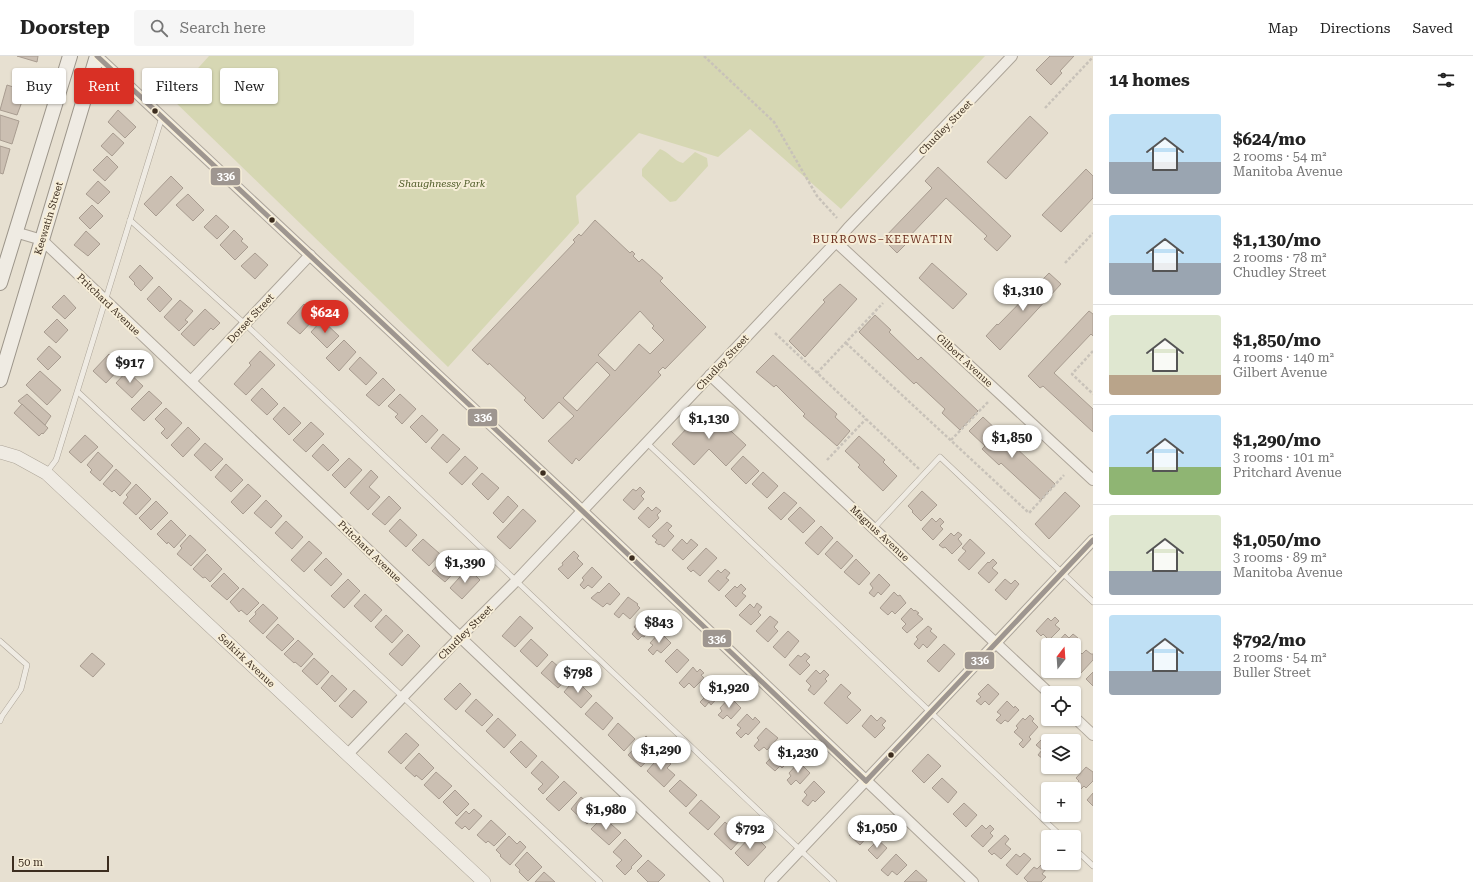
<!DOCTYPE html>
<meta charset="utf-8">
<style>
:root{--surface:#fff;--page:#f6f6f6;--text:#222;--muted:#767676;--line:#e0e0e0;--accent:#d93025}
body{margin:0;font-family:"Roboto Serif",serif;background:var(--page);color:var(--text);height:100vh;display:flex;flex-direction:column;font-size:15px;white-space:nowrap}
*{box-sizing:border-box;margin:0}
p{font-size:13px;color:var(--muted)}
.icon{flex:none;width:22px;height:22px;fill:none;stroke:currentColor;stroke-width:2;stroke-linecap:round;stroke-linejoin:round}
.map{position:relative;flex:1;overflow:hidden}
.sheet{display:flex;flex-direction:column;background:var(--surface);width:380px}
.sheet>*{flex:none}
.banner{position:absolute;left:12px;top:12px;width:380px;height:36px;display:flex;gap:8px}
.needle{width:26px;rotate:17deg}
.tools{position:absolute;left:1041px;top:582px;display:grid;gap:8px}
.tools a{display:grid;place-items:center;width:40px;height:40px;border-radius:4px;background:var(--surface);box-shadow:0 1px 3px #0004;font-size:20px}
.scale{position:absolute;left:12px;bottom:10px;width:97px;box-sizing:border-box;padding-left:4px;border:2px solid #3d2e20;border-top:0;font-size:11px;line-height:14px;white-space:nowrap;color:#3d2e20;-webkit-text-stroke:3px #f7eed8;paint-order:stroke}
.price{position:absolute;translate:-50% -34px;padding:0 9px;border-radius:14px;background:#fff;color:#222;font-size:13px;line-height:26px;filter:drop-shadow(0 1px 2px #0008)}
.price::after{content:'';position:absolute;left:50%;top:24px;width:12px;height:9px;margin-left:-6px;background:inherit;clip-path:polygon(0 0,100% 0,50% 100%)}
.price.current{background:var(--accent);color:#fff}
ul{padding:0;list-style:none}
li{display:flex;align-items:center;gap:12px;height:100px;padding:0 16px}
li+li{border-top:1px solid var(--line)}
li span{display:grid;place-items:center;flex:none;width:112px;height:80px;border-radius:4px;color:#555}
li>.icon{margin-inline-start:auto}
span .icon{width:48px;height:48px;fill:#fffc;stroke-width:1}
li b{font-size:17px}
h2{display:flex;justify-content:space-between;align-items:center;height:48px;padding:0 16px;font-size:17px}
.chip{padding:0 14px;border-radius:4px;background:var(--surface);box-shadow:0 1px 3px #0004;font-size:14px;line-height:36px}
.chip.current{background:var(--accent);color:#fff}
header{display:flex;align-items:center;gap:24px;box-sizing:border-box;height:56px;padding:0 20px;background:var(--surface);border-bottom:1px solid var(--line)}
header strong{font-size:19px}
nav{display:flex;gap:22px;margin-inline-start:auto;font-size:14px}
.search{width:280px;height:36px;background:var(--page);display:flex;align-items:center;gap:10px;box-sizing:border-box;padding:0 14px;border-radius:4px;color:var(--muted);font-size:15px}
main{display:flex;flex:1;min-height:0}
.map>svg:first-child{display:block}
</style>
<header>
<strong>Doorstep</strong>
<div class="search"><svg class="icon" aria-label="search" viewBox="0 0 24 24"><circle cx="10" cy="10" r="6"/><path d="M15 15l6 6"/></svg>Search here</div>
<nav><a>Map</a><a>Directions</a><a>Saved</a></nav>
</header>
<main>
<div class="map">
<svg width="1093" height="826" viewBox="0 0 1093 826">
<rect width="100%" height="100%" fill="#e7e0d1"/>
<g fill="#d6d7b3">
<polygon points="209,0 985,0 841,153 750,73 718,101 639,77 576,140 579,167 448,311 171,42"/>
<path d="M660,93C669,96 674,105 683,107L695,96L707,102L708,110L676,145L670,146L642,120V113Z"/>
</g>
<g fill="#cbbfb2" stroke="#a89c90" fill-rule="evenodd">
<polygon points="17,0 38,0 37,6"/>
<polygon points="1050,0 1074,0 1060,15 1062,17 1051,29 1036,14"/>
<polygon points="7,29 26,35 17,59 0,54"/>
<polygon points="118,54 136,71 125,82 108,66"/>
<polygon points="0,59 19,65 12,88 0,84"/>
<polygon points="1030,60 1048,77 1006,123 987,106"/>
<polygon points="113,77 124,87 112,100 101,90"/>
<polygon points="0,90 10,93 3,118 0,117"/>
<polygon points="107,100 118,111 105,125 93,114"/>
<polygon points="938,111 1011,180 997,195 984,183 987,180 946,142 905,185 907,187 897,197 883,183 932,132 925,125"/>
<polygon points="1086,113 1093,120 1093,142 1061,176 1042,159"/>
<polygon points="171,120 183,132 156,160 144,148"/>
<polygon points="98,125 110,136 98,148 86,138"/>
<polygon points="188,138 204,154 193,165 176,149"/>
<polygon points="92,149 103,160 90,173 79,162"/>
<polygon points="216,159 229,171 217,183 204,171"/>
<path d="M595,164L630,197L632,195L635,198L633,200L639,206L642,203L663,222L660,225L706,271L665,313L663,311L658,316L661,319L579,405L576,402L572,408L548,385L574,360L559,346L543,363L524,344L526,342L489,307L488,309L472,294L575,186L573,184L579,178L581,180ZM640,255L654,270L652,272L664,284L650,298L639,288L615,315L598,299ZM597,306L610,319L577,355L563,342Z"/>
<polygon points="234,174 243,183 241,185 248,191 235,204 220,189"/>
<polygon points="86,175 100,188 88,200 74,189"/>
<polygon points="255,197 268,209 255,223 241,210"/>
<polygon points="932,207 967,238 953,253 919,222"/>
<polygon points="140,209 153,222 141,235 134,228 135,227 129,221"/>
<polygon points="1049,217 1061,228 1000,294 986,280 997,268 998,269"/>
<polygon points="840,228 857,243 805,301 789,285 825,246 823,244"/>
<polygon points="159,230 172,243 160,256 147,243"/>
<polygon points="64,239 76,252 65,263 52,251"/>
<polygon points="180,244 193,255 185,264 188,266 179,275 164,261"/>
<polygon points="304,248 317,260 300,278 287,267"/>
<polygon points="205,253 220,267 213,274 211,272 194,290 181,278"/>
<polygon points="1089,255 1093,258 1093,280 1091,278 1054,317 1093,353 1093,376 1043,330 1040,332 1028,320"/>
<polygon points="875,259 891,274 889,276 918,304 921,301 978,355 960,374 942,357 945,353 916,326 914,328 859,276"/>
<polygon points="57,263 68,274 56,287 44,276"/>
<polygon points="322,264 339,280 327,292 311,276"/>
<polygon points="344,284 356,296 339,315 326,302"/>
<polygon points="49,290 61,301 48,314 37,303"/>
<polygon points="260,295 275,309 246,339 234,328 251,309 249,307"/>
<polygon points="109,298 122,310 106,327 93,315"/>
<polygon points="773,299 837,358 835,361 850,375 837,390 803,360 805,358 776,329 774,331 756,316"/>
<polygon points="360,301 377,317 366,329 349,313"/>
<polygon points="40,315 61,334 47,349 26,329"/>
<polygon points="127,315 143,330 132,342 116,327"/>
<polygon points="383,322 395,334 379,350 366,339"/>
<polygon points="262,332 278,348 267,359 251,344"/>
<polygon points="149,335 162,347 144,365 131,353"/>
<polygon points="27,338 51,360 45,369 18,345"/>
<polygon points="400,338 416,353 402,368 395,361 398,358 388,350"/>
<polygon points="22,348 48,372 43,378 42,377 39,380 14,357"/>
<polygon points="284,351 301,367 289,379 273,363"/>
<polygon points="166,352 182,367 167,383 161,377 165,373 155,363"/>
<polygon points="706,352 746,389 726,410 709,393 694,409 672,388"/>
<polygon points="422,359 438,374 426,387 410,371"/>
<polygon points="983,361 1000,377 998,380 1013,393 1015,391 1055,428 1041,444 1001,407 999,409 982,393 985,390 969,375"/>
<polygon points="311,366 324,378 306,396 293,384"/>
<polygon points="188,371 200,383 183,401 171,389"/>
<polygon points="443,378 460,393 447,407 431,392"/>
<polygon points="85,379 98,391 81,407 69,396"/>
<polygon points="859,380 885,404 883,406 897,420 883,435 858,411 860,409 845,395"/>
<polygon points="205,387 223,403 211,415 194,399"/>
<polygon points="323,388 339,404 328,415 312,400"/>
<polygon points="98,396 113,410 100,425 90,416 92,414 87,409"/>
<polygon points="465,400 478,412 462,429 449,417"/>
<polygon points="743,400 759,415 746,428 731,413"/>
<polygon points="349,402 362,414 345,432 332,419"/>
<polygon points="226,408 243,424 231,436 215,421"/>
<polygon points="116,413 131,427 120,440 114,434 112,436 103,428"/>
<polygon points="371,414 378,421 369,431 380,441 368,454 350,437"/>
<polygon points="763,416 778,430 767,442 752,428"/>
<polygon points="482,417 499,432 488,444 472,428"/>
<polygon points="136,428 151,443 136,459 123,447 128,441 126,439"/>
<polygon points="248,428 261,440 243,458 231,446"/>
<polygon points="640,431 645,436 641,440 644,443 634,454 623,444 633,433 636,435"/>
<polygon points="922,435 937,449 921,465 912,456 913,455 908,450"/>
<polygon points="784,436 797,447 781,464 768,452"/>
<polygon points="1065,436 1080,450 1049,483 1035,468"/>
<polygon points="389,440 401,452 385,469 372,458"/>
<polygon points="508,440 518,450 503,467 493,457"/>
<polygon points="266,444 282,460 271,472 254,457"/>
<polygon points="156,445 168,457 151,474 139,462"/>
<polygon points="648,451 652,455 656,451 661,455 657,459 659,462 649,472 638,462"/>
<polygon points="800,451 815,465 803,477 788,463"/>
<polygon points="523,453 536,465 510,493 497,481"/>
<polygon points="932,462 936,466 940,462 944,466 940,470 943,473 933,484 922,473"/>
<polygon points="400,463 417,479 406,491 389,475"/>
<polygon points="171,464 186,479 174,492 168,486 167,488 157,478"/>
<polygon points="286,465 303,481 292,493 275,477"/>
<polygon points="667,466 672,470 668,474 674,480 664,491 660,488 659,489 655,486 657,484 652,480"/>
<polygon points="821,470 833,482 818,499 805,487"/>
<polygon points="958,476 962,479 958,483 962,488 952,498 945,491 943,492 939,489 951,477 954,480"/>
<polygon points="190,479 206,494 191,510 177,498 182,492 180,490"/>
<polygon points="423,483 440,498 429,510 412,494"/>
<polygon points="682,483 687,488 691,483 698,489 683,504 672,494"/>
<polygon points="970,483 985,497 969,514 958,504 966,495 962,492"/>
<polygon points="309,485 322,497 304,516 291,504"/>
<polygon points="837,485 853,500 841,513 825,498"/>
<polygon points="706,492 717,502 700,520 693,514 691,516 687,512"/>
<polygon points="574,495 579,500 577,502 583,508 568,523 558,513 563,509 562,507"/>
<polygon points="449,497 461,509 445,526 432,515"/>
<polygon points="207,498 222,513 210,526 205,521 203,522 193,513"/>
<polygon points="326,502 342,518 331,530 314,514"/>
<polygon points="856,503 870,517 859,529 844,516"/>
<polygon points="993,503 997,507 992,512 998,517 989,527 978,517 988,506 989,507"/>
<polygon points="592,511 602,521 592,532 588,529 584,533 580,529 584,524 582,522"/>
<polygon points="468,512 480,524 462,543 450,532"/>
<polygon points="725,513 730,517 726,522 729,524 719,535 708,525 718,514 721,517"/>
<polygon points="224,517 239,532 227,544 211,530"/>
<polygon points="879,518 890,529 881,539 878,536 874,541 869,537 873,532 870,528"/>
<polygon points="348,523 360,535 344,552 331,540"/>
<polygon points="1005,523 1011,528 1015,524 1019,528 1006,544 995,534"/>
<polygon points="609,527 620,538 610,549 607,547 603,551 591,542 598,536 599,537"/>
<polygon points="741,528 746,533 742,537 746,540 736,551 725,540 735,530 737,532"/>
<polygon points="243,532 259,547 247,559 241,554 239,556 230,546"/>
<polygon points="894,536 898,540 900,539 906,547 895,558 892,555 888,559 880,552"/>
<polygon points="365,538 382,554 371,566 354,550"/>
<polygon points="628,541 638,548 637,549 640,552 630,563 623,557 619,562 614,558"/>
<polygon points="757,547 762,551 758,556 761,559 751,569 739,559 750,548 754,552"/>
<polygon points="263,548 278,562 263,578 249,565 256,558 255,556"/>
<polygon points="911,552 914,555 915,554 919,557 917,558 923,563 907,577 902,572 906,568 901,563"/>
<polygon points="386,559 403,575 392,587 375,571"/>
<polygon points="520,560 533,572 515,591 502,580"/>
<polygon points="643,560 650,566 651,565 656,569 644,581 642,580 638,584 632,578 636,573 634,571"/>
<polygon points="770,560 778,566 774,571 778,575 768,586 756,575"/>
<polygon points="1055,561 1059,565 1055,569 1060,573 1049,584 1043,578 1041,580 1036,575 1048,562 1051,565"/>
<polygon points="278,568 294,583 282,595 266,581"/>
<polygon points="928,570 932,573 930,575 937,581 927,592 923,588 919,593 914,588 918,583 916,581"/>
<polygon points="788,575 799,585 785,602 773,591"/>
<polygon points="660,576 671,587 661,597 657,594 653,599 648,594 653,589 650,587"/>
<polygon points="408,578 420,590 402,610 389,598"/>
<polygon points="1065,578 1069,582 1073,578 1078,582 1076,584 1079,586 1074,591 1074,589 1055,589"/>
<polygon points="531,583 548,599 537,611 520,595"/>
<polygon points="298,584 313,598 301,611 295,606 294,607 284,598"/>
<polygon points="944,588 955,598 939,616 927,605"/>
<polygon points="677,593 689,604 677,617 665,605"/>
<polygon points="1086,594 1091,598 1093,598 1093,604 1081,617 1074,612 1074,602 1080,596 1082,598"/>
<polygon points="92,597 105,608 93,621 80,610"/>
<polygon points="805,597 810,601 806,605 810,609 800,619 789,609 798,599 801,601"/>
<polygon points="314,602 329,616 317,629 302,615"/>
<polygon points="552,605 569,620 558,632 541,617"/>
<polygon points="693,611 697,616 700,613 704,617 701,619 704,622 694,632 689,627 684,632 679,627"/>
<polygon points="816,614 820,618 824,614 829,619 825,623 827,625 814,639 808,634 811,630 806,625"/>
<polygon points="1093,616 1093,630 1086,623"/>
<polygon points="332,619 347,633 335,646 321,632"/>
<polygon points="575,623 592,640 581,652 564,636"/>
<polygon points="460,627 471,638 456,654 444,643"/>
<polygon points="710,628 721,638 711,649 709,646 705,651 700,646 704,642 701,638"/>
<polygon points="841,628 851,637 847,641 861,654 847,668 824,647"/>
<polygon points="988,628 999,638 989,649 985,645 981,649 976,645 981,641 978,638"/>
<polygon points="354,634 367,646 352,662 339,650"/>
<polygon points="730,641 741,652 731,663 727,659 723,663 718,659 722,655 720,652"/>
<polygon points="476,643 493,659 482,670 465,655"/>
<polygon points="1007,645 1014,652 1015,650 1019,654 1008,666 1005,664 1001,668 996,664 1001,659 997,656"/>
<polygon points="596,646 613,662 603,674 585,658"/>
<polygon points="747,658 753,664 755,661 760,666 748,679 746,677 741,682 736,677 741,672 737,669"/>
<polygon points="871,659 877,665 881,661 886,665 882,669 885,672 875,682 862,670"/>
<polygon points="1030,659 1034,663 1032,665 1038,671 1029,681 1031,683 1023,692 1019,688 1023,684 1014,676 1018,672 1016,670 1023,662 1025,664"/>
<polygon points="498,662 516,679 504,692 486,675"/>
<polygon points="618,667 635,683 624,695 608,679"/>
<polygon points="766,672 778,682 767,694 764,691 759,695 754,690 759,684 757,682"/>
<polygon points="406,677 419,689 401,708 388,696"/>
<polygon points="1046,679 1053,685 1048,685 1048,698 1043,703 1038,699 1042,694 1036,689"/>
<polygon points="646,680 659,692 641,711 628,699"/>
<polygon points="521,685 537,700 526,712 510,696"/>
<polygon points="782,690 793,701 782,712 780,710 775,715 766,707"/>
<polygon points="419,697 434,712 422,724 416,719 415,721 405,712"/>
<polygon points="928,698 941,710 924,727 912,715"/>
<polygon points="661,699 671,708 667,712 675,719 664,731 647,715"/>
<polygon points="542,705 559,721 543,738 538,733 543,728 531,717"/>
<polygon points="799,706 810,717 800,728 796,724 791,729 787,724 791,720 789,717"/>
<polygon points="1086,711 1093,716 1093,725 1086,732 1084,730 1080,734 1075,730 1079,725 1076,722"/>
<polygon points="436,716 452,730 439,743 424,729"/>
<polygon points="942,722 957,736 948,747 932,732"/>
<polygon points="680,724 697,739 686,751 669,735"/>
<polygon points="564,725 577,737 559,755 546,743"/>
<polygon points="814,725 825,736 815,746 813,744 808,750 802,745 807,739 804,736"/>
<polygon points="455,734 469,748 457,760 443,746"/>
<polygon points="1093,737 1093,750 1087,744"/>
<polygon points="581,741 598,756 587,768 571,753"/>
<polygon points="701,744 720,761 708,774 689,757"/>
<polygon points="964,747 977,759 966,771 953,758"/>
<polygon points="474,753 482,760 469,774 465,770 462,773 455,767 466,755 469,758"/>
<polygon points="603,761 621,777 609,789 591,773"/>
<polygon points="491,764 506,778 494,790 488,785 486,787 477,779"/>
<polygon points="725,766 742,782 731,794 714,778"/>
<polygon points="860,768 870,778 860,789 849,779"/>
<polygon points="982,769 986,773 990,769 994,773 990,777 993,780 983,791 971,780"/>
<polygon points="753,778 766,791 748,810 735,797"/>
<polygon points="1005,779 1009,783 1005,788 1011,793 1001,803 994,797 992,799 988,795"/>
<polygon points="509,780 517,788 520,785 526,791 510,809 500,800 501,799 496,794"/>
<polygon points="625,783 642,800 631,811 632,812 625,819 616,810 622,804 613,796"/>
<polygon points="878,784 887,792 877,803 868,794"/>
<polygon points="527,796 542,811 528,825 519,816 520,814 515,809"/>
<polygon points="1024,797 1031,803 1017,819 1006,809 1016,798 1020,801"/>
<polygon points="896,798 907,809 897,819 892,815 888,820 881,814"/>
<polygon points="648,804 665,819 658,826 648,826 637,815"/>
<polygon points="1041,809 1046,813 1042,818 1046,821 1041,826 1028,826 1024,822 1034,811 1037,813"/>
<polygon points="916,814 927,824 926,826 904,826"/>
<polygon points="544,816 555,826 535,826"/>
</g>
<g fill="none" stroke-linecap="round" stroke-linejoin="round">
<g stroke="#ada599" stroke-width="6">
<g id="service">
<polyline points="130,164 245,268 834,826"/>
<polyline points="78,336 600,826"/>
<polyline points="647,387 1062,781"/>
<polyline points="47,416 56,404 162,61"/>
<polyline points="874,472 940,401 1093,546"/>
<polyline points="0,585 27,609 21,633 2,660 0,665"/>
<polyline points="1074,792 1093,810"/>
</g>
</g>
<g stroke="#ada599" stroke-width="12">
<g id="minor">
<polyline points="97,0 571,444 973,826"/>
<polyline points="15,176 42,184 718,826"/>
<polyline points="836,186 1093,424"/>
<polyline points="710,319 1049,637"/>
<polyline points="191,325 310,199"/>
<polyline points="1074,661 1093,679"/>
<polyline points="348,698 460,581 516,525 836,186 848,172 1012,0"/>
<polyline points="770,826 1093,484"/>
</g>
</g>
<g stroke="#ada599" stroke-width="14">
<polyline id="tertiary" points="0,396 17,401 46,417 484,826"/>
</g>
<g stroke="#9c958a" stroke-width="16">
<g id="secondary">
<polyline points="0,227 70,0"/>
<polyline points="0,324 97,0"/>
</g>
</g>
<g stroke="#c8c2b9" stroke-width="2.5" stroke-dasharray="3 2" stroke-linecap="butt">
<polyline points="704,0 774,66 817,140 837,162"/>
<polyline points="1045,52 1093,1"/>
<polyline points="1065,207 1093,177"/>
<polyline points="775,277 919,413"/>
<polyline points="846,287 1029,457 1064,419"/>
<polyline points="1093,295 1072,318 1093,338"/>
<polyline points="817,317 883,247"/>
<polyline points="951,384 988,346"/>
<polyline points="827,404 866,363"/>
</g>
<use href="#service" stroke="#efebe3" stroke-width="5"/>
<use href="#minor" stroke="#efebe3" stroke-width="10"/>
<use href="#tertiary" stroke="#efebe3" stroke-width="13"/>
<use href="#secondary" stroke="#efebe3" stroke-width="14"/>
<g stroke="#f7eed8" stroke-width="8">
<g id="bus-1">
<polyline points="97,0 571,444 866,725"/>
<polyline points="866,725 1093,484"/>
</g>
</g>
<use href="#bus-1" stroke="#9e9690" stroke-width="5"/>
</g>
<g fill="#3d2e20" stroke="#f7eed8" stroke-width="1.5">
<circle cx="155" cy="55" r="3.5"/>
<circle cx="272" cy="164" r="3.5"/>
<circle cx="543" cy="417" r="3.5"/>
<circle cx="632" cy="502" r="3.5"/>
<circle cx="891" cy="699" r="3.5"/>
</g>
<g text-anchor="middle" stroke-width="4" stroke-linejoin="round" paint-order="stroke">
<g font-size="10" fill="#3d2e20" stroke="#f7eed8">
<text transform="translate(945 71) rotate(-46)" y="4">Chudley Street</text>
<text transform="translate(48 162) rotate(-73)" y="4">Keewatin Street</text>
<text transform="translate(109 248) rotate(44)" y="4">Pritchard Avenue</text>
<text transform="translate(250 262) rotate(-47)" y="4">Dorset Street</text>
<text transform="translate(965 304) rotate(43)" y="4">Gilbert Avenue</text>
<text transform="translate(722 306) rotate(-47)" y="4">Chudley Street</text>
<text transform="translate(880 477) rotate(43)" y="4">Magnus Avenue</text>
<text transform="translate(370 495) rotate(44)" y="4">Pritchard Avenue</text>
<text transform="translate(465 576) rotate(-45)" y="4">Chudley Street</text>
<text transform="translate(247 604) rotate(43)" y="4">Selkirk Avenue</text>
</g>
<g font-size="10" font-style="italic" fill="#4d5a26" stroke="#f7eed8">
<text x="442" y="131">Shaughnessy Park</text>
</g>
<g font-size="11" letter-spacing="1" fill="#6b2e1e" stroke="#f7eed8">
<text x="883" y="187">BURROWS–KEEWATIN</text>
</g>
</g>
<g stroke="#f7eed8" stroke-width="1.5">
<rect x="210" y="111" width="31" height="19" rx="4" fill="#9e9690"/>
<rect x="467" y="352" width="31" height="19" rx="4" fill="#9e9690"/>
<rect x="702" y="573" width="30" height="19" rx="4" fill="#9e9690"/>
<rect x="964" y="595" width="31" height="19" rx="4" fill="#9e9690"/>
</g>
<g font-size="11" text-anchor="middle" font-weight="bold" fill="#fff">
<text x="226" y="124">336</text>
<text x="483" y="365">336</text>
<text x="717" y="587">336</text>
<text x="980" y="608">336</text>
</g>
</svg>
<div class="tools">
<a><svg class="needle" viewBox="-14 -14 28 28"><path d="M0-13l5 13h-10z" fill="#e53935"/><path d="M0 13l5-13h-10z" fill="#767676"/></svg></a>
<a><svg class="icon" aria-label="locate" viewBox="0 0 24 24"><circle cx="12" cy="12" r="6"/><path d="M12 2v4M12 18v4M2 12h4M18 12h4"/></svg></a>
<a><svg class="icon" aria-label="layers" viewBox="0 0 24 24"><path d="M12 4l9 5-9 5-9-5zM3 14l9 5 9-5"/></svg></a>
<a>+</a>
<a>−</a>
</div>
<div class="scale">50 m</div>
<b class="price" style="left:1023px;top:256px">$1,310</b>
<b class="price current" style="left:325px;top:278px">$624</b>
<b class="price" style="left:130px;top:328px">$917</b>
<b class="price" style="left:709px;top:384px">$1,130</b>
<b class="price" style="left:1012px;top:403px">$1,850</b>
<b class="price" style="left:465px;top:528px">$1,390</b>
<b class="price" style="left:659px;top:588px">$843</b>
<b class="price" style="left:578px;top:638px">$798</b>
<b class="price" style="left:729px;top:653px">$1,920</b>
<b class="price" style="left:661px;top:715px">$1,290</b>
<b class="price" style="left:798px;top:718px">$1,230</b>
<b class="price" style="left:606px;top:775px">$1,980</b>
<b class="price" style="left:877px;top:793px">$1,050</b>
<b class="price" style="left:750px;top:794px">$792</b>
<div class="banner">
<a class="chip">Buy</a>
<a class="chip current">Rent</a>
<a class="chip">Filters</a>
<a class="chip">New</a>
</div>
</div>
<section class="sheet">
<h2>14 homes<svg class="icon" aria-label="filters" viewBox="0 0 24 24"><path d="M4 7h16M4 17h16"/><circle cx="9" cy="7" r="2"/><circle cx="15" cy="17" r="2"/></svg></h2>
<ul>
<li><span style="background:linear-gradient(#bfe0f5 60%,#9aa5b1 0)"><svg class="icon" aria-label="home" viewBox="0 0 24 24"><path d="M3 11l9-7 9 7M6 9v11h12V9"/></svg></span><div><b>$624/mo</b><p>2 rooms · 54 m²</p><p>Manitoba Avenue</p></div></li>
<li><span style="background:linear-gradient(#bfe0f5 60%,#9aa5b1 0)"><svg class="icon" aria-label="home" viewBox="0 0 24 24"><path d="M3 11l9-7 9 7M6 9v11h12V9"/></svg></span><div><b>$1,130/mo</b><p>2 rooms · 78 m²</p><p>Chudley Street</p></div></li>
<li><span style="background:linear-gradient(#dfe7d0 75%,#b9a48a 0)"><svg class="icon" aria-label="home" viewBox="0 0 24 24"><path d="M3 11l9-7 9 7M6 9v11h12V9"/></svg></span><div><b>$1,850/mo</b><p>4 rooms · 140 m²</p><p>Gilbert Avenue</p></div></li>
<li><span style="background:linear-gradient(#bfe0f5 65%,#8fb573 0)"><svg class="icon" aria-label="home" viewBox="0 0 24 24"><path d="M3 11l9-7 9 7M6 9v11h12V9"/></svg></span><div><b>$1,290/mo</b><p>3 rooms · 101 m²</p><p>Pritchard Avenue</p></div></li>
<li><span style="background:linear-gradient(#dfe7d0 70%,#9aa5b1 0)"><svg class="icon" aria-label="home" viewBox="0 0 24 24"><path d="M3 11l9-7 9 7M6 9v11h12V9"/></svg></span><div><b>$1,050/mo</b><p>3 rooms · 89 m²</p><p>Manitoba Avenue</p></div></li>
<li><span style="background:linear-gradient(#bfe0f5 70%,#9aa5b1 0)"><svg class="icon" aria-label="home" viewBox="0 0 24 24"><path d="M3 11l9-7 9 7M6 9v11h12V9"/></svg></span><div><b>$792/mo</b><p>2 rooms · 54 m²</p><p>Buller Street</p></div></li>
</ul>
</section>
</main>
